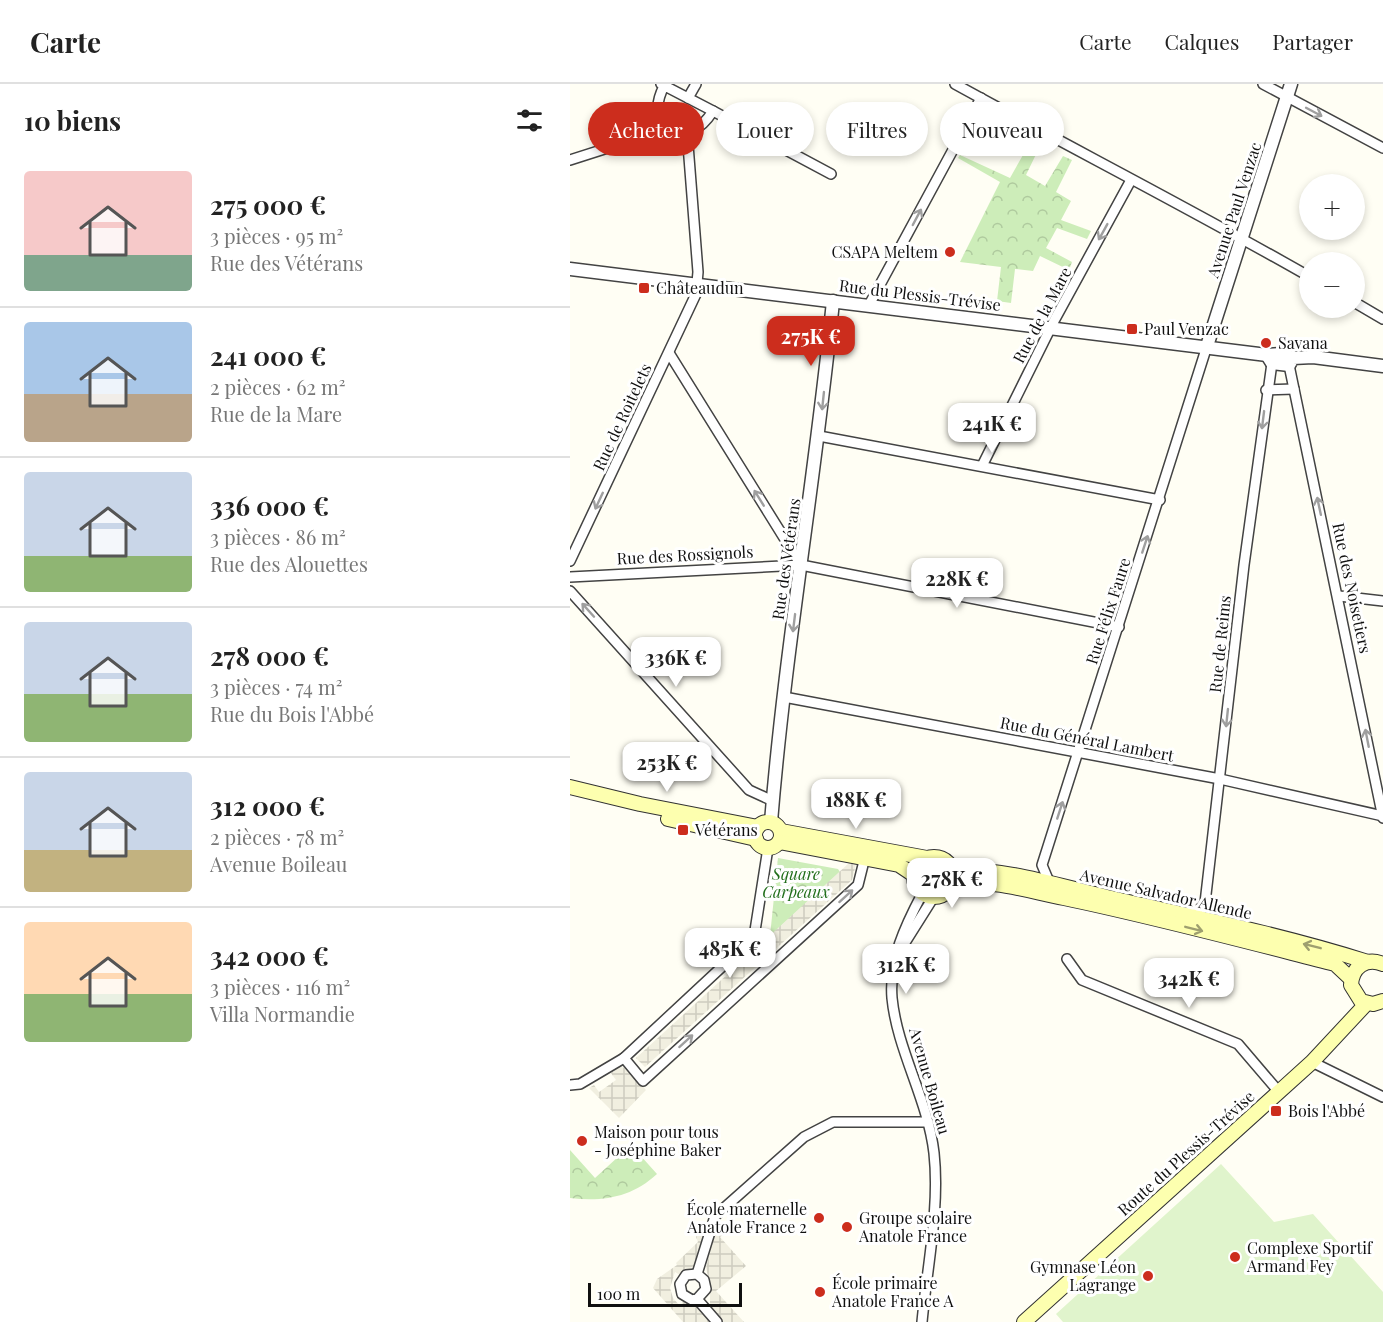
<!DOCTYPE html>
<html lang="fr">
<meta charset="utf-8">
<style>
:root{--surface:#fff;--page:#f2f2f2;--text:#222;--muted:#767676;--line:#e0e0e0;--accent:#cc2d1d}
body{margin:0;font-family:"Playfair Display",serif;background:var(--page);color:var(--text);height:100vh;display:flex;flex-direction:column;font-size:22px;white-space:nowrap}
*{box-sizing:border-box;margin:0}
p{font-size:20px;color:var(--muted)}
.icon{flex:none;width:33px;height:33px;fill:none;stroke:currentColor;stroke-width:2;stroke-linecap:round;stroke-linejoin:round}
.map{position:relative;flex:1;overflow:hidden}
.sheet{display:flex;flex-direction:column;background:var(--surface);width:570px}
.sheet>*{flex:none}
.top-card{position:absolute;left:18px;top:18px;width:570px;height:54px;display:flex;gap:12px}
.fabs{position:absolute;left:729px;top:90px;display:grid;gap:12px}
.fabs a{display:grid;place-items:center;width:66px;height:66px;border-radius:50%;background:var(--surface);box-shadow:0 3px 9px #0003;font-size:30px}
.scale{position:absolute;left:18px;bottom:15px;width:154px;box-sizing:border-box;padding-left:6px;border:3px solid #101010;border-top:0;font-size:16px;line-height:21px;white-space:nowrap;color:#101010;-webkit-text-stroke:4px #fff;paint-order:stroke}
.price{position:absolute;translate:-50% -51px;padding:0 14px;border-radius:12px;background:#fff;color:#222;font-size:20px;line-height:39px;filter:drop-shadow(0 2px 3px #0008)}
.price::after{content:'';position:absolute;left:50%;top:36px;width:18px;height:14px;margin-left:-9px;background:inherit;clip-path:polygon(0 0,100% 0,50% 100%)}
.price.on{background:var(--accent);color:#fff}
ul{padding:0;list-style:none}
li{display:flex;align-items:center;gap:18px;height:150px;padding:0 24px}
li+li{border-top:2px solid var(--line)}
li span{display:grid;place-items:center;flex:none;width:168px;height:120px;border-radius:6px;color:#555}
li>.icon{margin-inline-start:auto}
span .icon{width:72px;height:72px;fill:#fffc;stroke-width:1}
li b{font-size:26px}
h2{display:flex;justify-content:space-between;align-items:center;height:72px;padding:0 24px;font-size:26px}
.tag{padding:0 21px;border-radius:27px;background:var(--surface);box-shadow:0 3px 9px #0003;font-size:21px;line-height:54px}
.tag.on{background:var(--accent);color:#fff}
header{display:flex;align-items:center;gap:36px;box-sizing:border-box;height:84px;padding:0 30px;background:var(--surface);border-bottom:2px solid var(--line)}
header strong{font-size:28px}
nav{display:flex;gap:33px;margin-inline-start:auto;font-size:21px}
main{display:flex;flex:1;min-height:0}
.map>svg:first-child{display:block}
</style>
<header>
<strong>Carte</strong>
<nav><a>Carte</a><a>Calques</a><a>Partager</a></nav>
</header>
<main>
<section class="sheet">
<h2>10 biens<svg class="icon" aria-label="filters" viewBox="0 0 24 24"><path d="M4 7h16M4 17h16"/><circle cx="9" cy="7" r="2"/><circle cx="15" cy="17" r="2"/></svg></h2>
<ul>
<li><span style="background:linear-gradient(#f6c9c9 70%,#7fa58c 0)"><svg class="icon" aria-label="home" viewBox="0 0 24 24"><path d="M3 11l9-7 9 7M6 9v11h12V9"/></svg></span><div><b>275 000 €</b><p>3 pièces · 95 m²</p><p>Rue des Vétérans</p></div></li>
<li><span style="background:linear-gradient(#a9c7e8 60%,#b9a48a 0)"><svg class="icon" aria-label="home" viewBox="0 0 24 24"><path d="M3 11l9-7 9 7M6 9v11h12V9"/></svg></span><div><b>241 000 €</b><p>2 pièces · 62 m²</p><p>Rue de la Mare</p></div></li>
<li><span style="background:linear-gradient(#c9d6e8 70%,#8fb573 0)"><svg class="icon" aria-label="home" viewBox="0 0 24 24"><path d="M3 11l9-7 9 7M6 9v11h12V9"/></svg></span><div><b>336 000 €</b><p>3 pièces · 86 m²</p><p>Rue des Alouettes</p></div></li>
<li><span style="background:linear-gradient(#c9d6e8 60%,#8fb573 0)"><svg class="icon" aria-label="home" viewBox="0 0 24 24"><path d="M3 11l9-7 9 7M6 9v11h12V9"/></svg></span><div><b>278 000 €</b><p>3 pièces · 74 m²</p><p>Rue du Bois l'Abbé</p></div></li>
<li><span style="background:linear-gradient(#c9d6e8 65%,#c2b280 0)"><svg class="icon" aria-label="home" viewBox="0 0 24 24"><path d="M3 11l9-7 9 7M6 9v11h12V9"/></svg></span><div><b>312 000 €</b><p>2 pièces · 78 m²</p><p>Avenue Boileau</p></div></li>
<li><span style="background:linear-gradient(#ffd9b3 60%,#8fb573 0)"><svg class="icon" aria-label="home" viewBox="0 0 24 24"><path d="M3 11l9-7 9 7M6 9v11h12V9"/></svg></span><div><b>342 000 €</b><p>3 pièces · 116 m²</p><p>Villa Normandie</p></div></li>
</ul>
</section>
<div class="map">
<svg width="813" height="1238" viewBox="0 0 813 1238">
<defs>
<pattern id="grass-dots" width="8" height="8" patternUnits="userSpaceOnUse" patternTransform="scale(1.5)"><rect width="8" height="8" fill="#cdedb9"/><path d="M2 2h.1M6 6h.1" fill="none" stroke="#afca9e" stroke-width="1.8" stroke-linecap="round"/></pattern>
<pattern id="park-crowns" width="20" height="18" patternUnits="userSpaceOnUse" patternTransform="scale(1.5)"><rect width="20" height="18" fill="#cdedb9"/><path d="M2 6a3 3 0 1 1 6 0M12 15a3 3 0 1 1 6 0" fill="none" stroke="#afca9e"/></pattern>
<pattern id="plaza-grid" width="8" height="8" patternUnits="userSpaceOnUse" patternTransform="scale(1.5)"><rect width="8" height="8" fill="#f1efe0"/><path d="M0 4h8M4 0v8" fill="none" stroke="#ceccbf"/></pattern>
</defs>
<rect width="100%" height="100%" fill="#fffef4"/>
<circle fill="url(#grass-dots)" cx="365" cy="794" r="13"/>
<g fill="url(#park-crowns)">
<polygon points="462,55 471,60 456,91 475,102 493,72 502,76 486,108 501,117 491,136 521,147 517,155 487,144 476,164 502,178 499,186 470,172 463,187 445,185 441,219 427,217 431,183 390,178 430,98 388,74 390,71 440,94"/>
<polygon points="208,774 268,785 270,788 200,852"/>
<path d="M61,1061L87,1090C62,1113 34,1118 0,1114V1066L25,1094Z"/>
</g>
<polygon fill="#e0f4cc" points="651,1080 704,1138 743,1130 813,1208 813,1238 493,1238 486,1230"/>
<g fill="url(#plaza-grid)">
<polygon points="279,779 286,780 282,796 75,983 66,974"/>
<polygon points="50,983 58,984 76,1006 49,1034 19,1004 24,1001 29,1008 46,996 41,989"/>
<polygon points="146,1142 153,1151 150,1153 176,1182 146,1207 174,1238 151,1238 140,1225 140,1201 136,1184"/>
<polygon points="132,1143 135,1144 128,1176 124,1182 110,1191 105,1188 100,1204 103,1214 110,1222 113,1218 127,1223 140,1238 113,1238 83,1204 87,1195 107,1181 106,1179 128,1158 126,1153"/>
</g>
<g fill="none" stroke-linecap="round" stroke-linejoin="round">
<g stroke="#434343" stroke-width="12">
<g id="minor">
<path d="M91,0L143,27C130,47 119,51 97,45C85,30 86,18 94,2"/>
<path d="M385,0C503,65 623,126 740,193"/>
<polyline points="693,0 813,64"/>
<polyline points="118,14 126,0"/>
<polyline points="143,27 261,90"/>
<polyline points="0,76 97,45"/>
<polyline points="784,218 813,235"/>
<polyline points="299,221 411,14"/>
<polyline points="99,269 231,481"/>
<polyline points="719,281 813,734"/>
<polyline points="696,306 724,305"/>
<polyline points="249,352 590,416"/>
<polyline points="412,382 485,235 561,96"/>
<polyline points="0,477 126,210 128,188 117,48"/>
<polyline points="0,493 231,481 549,543"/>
<polyline points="0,507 179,706 203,717"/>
<polyline points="769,512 813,517"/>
<polyline points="214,613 650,695 813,732"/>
<polyline points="480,800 472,781 637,262"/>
<polyline points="616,829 628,827 635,819 674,481 702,279"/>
<polyline points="329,868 363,814"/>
<polyline points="497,875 512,896 668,960 709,1008"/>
<polyline points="54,974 73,997 288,801 295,773"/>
<polyline points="742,978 813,1013"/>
<polyline points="0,1001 10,1000 54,974 184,853 198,764"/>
<polyline points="127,1190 145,1132 234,1053 263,1038 358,1038"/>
<polyline points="127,1215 136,1205 134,1196 127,1190 116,1191 110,1200 112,1210 122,1216 127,1215 147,1238"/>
<path d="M352,1238C357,1183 370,1124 364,1069C358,1016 327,966 322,914C319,876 335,842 352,810"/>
</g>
</g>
<g stroke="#434343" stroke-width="15">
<g id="tertiary">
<polyline points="0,185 697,271"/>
<polyline points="637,262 721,0"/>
<polyline points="723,274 719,281 702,279 697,271 711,270 723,274 743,273 813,282"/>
<path d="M201,738C215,564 246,391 263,217"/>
</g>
</g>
<g stroke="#323232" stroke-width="16">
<g id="secondary">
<polyline points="0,703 70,720 188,743"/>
<polyline points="98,735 186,755"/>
<circle cx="198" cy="751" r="13"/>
<polyline points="211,747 357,774"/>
<polyline points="209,758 329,781 344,791"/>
<circle cx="364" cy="793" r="20"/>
<path d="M384,787C434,783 488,802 537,813C624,833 713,851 798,878"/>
<path d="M382,803C419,793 457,807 494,814C585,833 675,857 765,880L781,895"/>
<path d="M813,880C796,873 782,883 781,901L791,917L803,920L813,917"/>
<polyline points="454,1238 742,978 797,919"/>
</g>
</g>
<use href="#minor" stroke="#fff" stroke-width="9"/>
<use href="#tertiary" stroke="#fff" stroke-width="12"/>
<use href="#secondary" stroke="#fdffaf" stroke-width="14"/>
</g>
<defs><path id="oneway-shaft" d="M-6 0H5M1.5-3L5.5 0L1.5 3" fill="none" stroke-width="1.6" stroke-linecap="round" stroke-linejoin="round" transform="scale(1.5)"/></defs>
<g stroke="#9f9f9f">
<use href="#oneway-shaft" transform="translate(744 28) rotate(28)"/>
<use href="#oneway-shaft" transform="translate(347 133) rotate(-62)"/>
<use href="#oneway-shaft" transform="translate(533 148) rotate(119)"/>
<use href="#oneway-shaft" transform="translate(253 317) rotate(96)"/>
<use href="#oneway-shaft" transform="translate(693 336) rotate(97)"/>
<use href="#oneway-shaft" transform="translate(189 414) rotate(-122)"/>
<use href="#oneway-shaft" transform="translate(29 417) rotate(115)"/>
<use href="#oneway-shaft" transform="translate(749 422) rotate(-102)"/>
<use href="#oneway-shaft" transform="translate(575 460) rotate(-72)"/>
<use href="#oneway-shaft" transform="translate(18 526) rotate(-132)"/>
<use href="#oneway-shaft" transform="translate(224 539) rotate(97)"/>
<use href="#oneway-shaft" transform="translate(657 634) rotate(96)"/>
<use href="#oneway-shaft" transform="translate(797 654) rotate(-101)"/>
<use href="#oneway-shaft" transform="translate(490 726) rotate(-72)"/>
<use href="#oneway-shaft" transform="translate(276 812) rotate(-42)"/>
<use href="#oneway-shaft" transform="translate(116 957) rotate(-42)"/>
</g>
<g stroke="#9e9f6f">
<use href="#oneway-shaft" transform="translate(624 845) rotate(14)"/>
<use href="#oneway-shaft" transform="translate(742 862) rotate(-166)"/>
</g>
<g fill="#cc2d1d" stroke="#fff" stroke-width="2">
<circle cx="380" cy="168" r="6"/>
<rect x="68" y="198" width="12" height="12" rx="3"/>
<rect x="556" y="239" width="12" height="12" rx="3"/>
<circle cx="696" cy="259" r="6"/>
<rect x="107" y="740" width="12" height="12" rx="3"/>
<rect x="700" y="1021" width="12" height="12" rx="3"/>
<circle cx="12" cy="1057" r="6"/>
<circle cx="249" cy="1134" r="6"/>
<circle cx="277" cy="1143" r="6"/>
<circle cx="665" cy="1173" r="6"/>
<circle cx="578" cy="1192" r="6"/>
<circle cx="250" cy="1208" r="6"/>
</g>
<g text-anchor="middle" stroke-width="6" stroke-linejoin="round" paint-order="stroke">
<g font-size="16" fill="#101010" stroke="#fff">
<text transform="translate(664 126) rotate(-72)" y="6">Avenue Paul Venzac</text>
<text transform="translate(350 211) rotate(7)" y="6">Rue du Plessis-Trévise</text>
<text transform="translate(472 231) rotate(-62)" y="6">Rue de la Mare</text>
<text transform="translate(52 333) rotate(-65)" y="6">Rue de Roitelets</text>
<text transform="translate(115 471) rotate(-3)" y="6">Rue des Rossignols</text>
<text transform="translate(216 475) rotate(-82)" y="6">Rue des Vétérans</text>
<text transform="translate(782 504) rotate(78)" y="6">Rue des Noisetiers</text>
<text transform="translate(538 527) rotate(-72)" y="6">Rue Félix Faure</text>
<text transform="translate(650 560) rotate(-84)" y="6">Rue de Reims</text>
<text transform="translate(517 655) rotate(11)" y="6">Rue du Général Lambert</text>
<text transform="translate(596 810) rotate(13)" y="6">Avenue Salvador Allende</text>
<text transform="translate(360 997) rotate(74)" y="6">Avenue Boileau</text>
<text transform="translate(616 1069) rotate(-42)" y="6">Route du Plessis-Trévise</text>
</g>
<g font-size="16" fill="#101010" stroke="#fff" text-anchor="start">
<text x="368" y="174" text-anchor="end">CSAPA Meltem</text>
<text x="86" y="210">Châteaudun</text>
<text x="574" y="251">Paul Venzac</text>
<text x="708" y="265">Savana</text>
<text x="125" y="752">Vétérans</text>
<text x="718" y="1033">Bois l'Abbé</text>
<text x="24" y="1054">Maison pour tous<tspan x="24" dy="18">- Joséphine Baker</tspan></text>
<text x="237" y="1131" text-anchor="end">École maternelle<tspan x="237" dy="18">Anatole France 2</tspan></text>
<text x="289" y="1140">Groupe scolaire<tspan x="289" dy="18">Anatole France</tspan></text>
<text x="677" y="1170">Complexe Sportif<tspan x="677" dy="18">Armand Fey</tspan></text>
<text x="566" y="1189" text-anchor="end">Gymnase Léon<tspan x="566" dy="18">Lagrange</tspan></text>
<text x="262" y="1205">École primaire<tspan x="262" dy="18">Anatole France A</tspan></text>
</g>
<g font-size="16" font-style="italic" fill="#206e1a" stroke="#fff">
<text x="226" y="796">Square<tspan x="226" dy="18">Carpeaux</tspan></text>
</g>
</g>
</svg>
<div class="fabs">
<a>+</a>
<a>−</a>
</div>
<div class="scale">100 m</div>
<b class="price on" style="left:241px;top:283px">275K €</b>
<b class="price" style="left:422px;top:370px">241K €</b>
<b class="price" style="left:387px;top:525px">228K €</b>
<b class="price" style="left:106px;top:604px">336K €</b>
<b class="price" style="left:97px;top:709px">253K €</b>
<b class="price" style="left:286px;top:746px">188K €</b>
<b class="price" style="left:382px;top:825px">278K €</b>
<b class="price" style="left:160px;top:895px">485K €</b>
<b class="price" style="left:336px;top:911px">312K €</b>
<b class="price" style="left:619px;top:925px">342K €</b>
<div class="top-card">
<a class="tag on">Acheter</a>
<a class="tag">Louer</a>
<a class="tag">Filtres</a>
<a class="tag">Nouveau</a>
</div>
</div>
</main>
